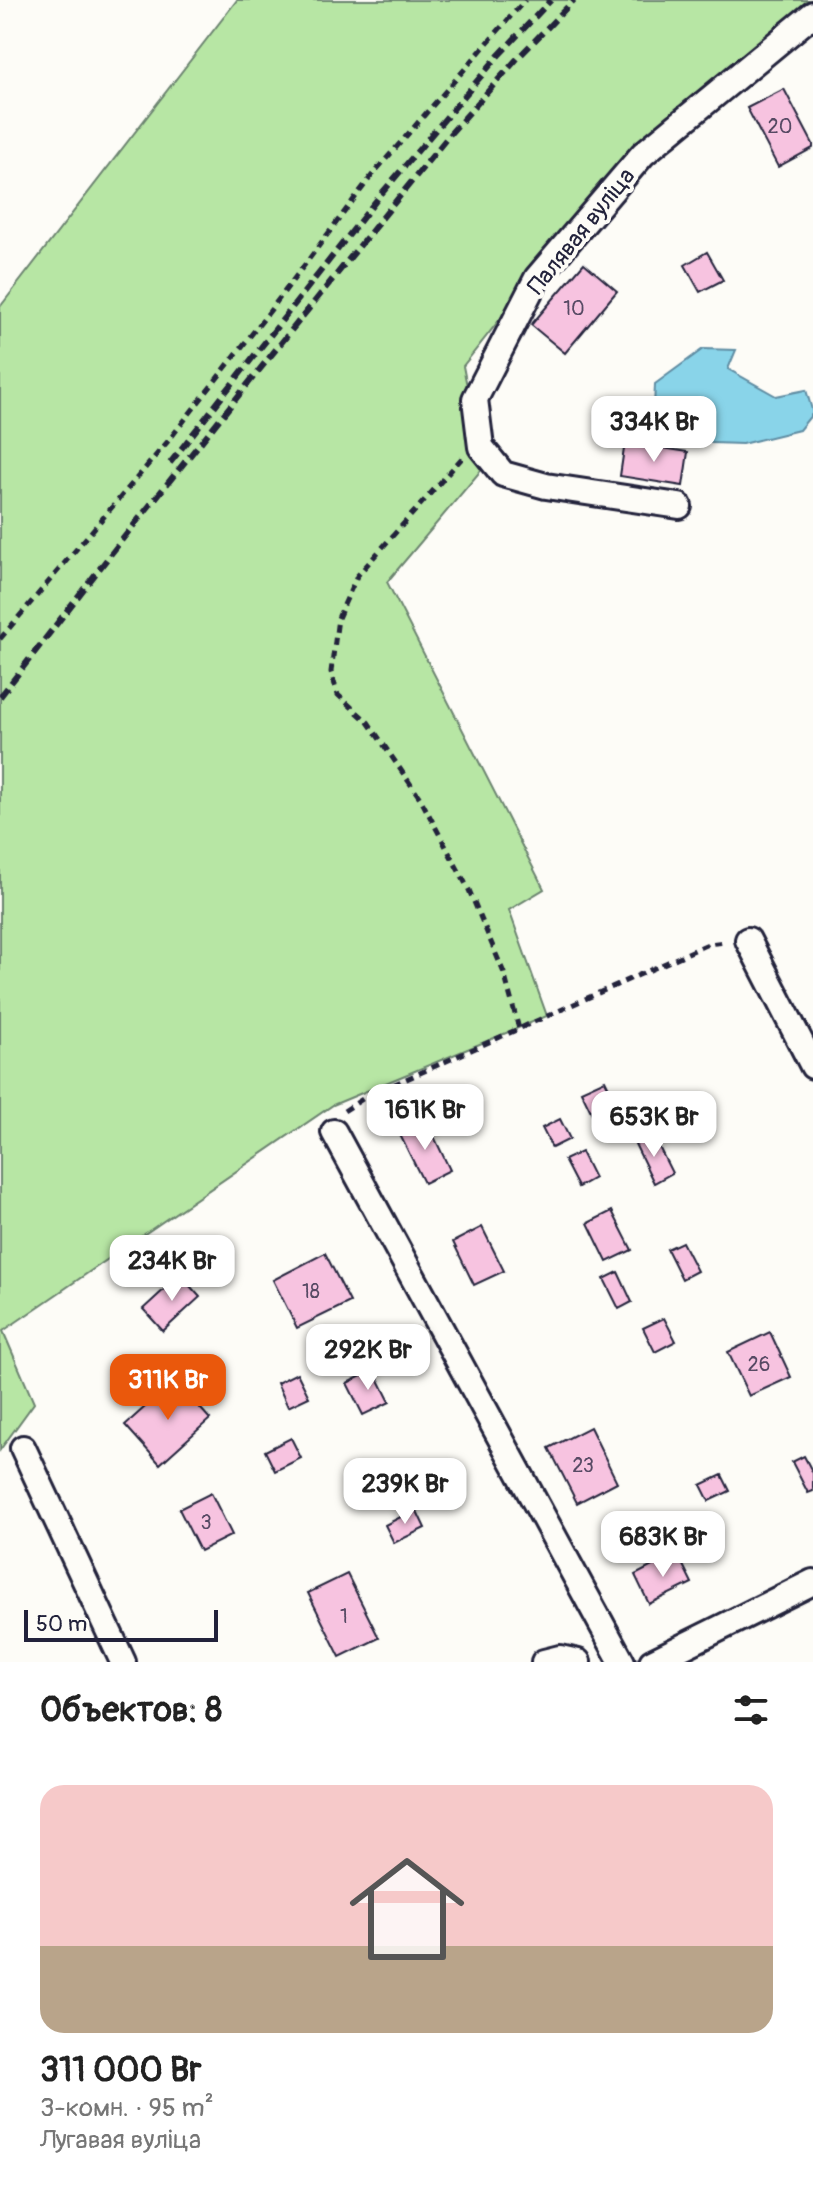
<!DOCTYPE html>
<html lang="ru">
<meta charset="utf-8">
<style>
:root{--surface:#fff;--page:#f6f6f6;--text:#222;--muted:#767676;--line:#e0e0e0;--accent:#ea580c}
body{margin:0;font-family:Pangolin,sans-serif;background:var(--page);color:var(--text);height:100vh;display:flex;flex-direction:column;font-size:30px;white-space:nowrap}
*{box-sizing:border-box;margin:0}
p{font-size:26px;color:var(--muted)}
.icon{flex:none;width:44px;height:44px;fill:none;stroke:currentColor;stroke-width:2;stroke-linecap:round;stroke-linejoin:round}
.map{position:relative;height:1662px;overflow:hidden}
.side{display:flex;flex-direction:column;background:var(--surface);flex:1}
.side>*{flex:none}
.scale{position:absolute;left:24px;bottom:20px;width:194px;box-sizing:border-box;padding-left:8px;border:4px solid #22223b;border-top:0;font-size:22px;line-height:28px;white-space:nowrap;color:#22223b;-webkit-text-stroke:6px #fdfcf7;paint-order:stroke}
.price{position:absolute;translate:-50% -68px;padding:0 18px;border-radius:16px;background:#fff;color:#222;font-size:26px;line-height:52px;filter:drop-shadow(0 2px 4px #0008)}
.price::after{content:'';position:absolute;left:50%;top:48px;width:24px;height:18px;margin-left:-12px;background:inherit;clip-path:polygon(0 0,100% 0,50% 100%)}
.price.current{background:var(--accent);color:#fff}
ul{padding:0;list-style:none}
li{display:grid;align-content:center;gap:16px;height:424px;padding:0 40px}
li+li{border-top:2px solid var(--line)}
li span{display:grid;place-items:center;height:248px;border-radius:24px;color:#555}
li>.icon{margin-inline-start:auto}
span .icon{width:144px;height:144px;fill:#fffc;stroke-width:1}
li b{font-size:34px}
h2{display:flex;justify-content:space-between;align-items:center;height:96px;padding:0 40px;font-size:34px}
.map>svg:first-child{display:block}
</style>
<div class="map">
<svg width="813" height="1662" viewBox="0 0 813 1662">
<rect width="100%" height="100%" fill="#fdfcf7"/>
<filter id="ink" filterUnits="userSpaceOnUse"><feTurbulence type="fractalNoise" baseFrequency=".0125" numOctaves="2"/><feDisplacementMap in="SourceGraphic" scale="16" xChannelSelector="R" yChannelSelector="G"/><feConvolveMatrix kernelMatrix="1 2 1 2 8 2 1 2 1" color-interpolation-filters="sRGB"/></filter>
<g filter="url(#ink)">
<polygon fill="#b7e6a4" stroke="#6c8470" stroke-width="2" points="237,0 813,0 640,142 463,366 483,468 387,582 544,889 509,910 547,1016 333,1105 3,1331 34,1403 0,1450 0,307"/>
<polygon fill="#89d4e9" stroke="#608da3" stroke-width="2" points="703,349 736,350 728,369 776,396 806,390 813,413 799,430 742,444 712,443 682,430 654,408 655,384"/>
<g fill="#f7c3e0" stroke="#22223b" stroke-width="2">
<polygon points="784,89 813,144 813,148 778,167 747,108"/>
<polygon points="707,252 723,280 700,292 685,265"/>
<polygon points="584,263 617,291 565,353 531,325"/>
<polygon points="625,442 688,452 683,486 620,476"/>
<polygon points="605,1080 622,1115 598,1126 581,1091"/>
<polygon points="560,1119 570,1139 552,1148 542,1128"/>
<polygon points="427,1122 450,1170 424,1183 400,1135"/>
<polygon points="653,1135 672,1173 654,1183 635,1144"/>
<polygon points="581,1152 594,1178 578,1187 564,1160"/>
<polygon points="612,1211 632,1250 607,1262 588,1223"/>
<polygon points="482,1227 504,1271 474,1285 453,1242"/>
<polygon points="682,1242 697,1271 682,1279 667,1249"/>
<polygon points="325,1253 350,1302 297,1328 273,1280"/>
<polygon points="618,1272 632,1302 619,1309 604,1279"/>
<polygon points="180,1275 200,1297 163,1331 143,1309"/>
<polygon points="664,1318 676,1341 655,1352 643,1328"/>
<polygon points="770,1332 791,1377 749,1396 728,1352"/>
<polygon points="374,1370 390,1402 363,1415 347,1383"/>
<polygon points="297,1373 309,1397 288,1407 277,1383"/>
<polygon points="175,1380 210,1419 160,1464 125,1425"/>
<polygon points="590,1427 617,1482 577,1503 549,1448"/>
<polygon points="291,1438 301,1458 275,1471 265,1451"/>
<polygon points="804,1456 813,1473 813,1491 808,1493 792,1462"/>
<polygon points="722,1475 730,1491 709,1501 701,1485"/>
<polygon points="211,1493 232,1535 200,1551 179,1509"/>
<polygon points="416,1509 425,1528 394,1543 385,1525"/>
<polygon points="677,1553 692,1583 649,1604 635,1575"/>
<polygon points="347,1574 379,1638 340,1657 308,1593"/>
</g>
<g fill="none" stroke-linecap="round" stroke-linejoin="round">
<g stroke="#22223b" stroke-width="30">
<g id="minor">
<polyline points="679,506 546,486 503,474 481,447 475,399 537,278 643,154 813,14"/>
<polyline points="748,940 813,1066"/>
<polyline points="334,1132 622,1662"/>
<polyline points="23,1448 123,1662"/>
<polyline points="544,1662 560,1658 578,1662"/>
<polyline points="652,1662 813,1582"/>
</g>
</g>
<g stroke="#22223b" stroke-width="5" stroke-dasharray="8 6" stroke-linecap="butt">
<polyline points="462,458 357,576 338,618 331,672 338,695 368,722 420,798 469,890 504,973 519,1029"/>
<polyline points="0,639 169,440 269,312 373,174 525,0"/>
<polyline points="344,1111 364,1098 708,944 725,942"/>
</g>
<use href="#minor" stroke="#fdfcf7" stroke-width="24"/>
<g stroke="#22223b" stroke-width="6" stroke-dasharray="12 6" stroke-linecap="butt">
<polyline points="170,463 382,193 499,55 551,0"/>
<polyline points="0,697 121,541 450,134 516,60 574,0"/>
</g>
</g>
</g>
<g text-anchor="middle" stroke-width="8" stroke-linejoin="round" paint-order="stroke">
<g font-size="20" fill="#574a64">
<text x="780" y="133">20</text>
<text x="574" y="315">10</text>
<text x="311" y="1298">18</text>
<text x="759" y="1371">26</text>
<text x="583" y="1472">23</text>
<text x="206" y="1529">3</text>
<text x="344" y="1623">1</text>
</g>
<g font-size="24" fill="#22223b" stroke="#fdfcf7">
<text transform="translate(581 231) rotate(-51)" y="8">Палявая вуліца</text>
</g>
</g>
</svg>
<div class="scale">50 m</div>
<b class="price" style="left:654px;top:464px">334K Br</b>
<b class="price" style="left:425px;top:1152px">161K Br</b>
<b class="price" style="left:654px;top:1159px">653K Br</b>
<b class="price" style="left:172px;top:1303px">234K Br</b>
<b class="price" style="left:368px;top:1392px">292K Br</b>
<b class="price current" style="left:168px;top:1422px">311K Br</b>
<b class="price" style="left:405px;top:1526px">239K Br</b>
<b class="price" style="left:663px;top:1579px">683K Br</b>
</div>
<section class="side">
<h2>Объектов: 8<svg class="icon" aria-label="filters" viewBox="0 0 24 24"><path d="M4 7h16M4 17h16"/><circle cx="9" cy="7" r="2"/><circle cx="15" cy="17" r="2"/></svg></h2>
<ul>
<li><span style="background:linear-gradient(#f6c9c9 65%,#b9a48a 0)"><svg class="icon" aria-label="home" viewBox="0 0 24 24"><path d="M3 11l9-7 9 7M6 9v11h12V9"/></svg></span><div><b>311 000 Br</b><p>3-комн. · 95 m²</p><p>Лугавая вуліца</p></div></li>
</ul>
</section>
